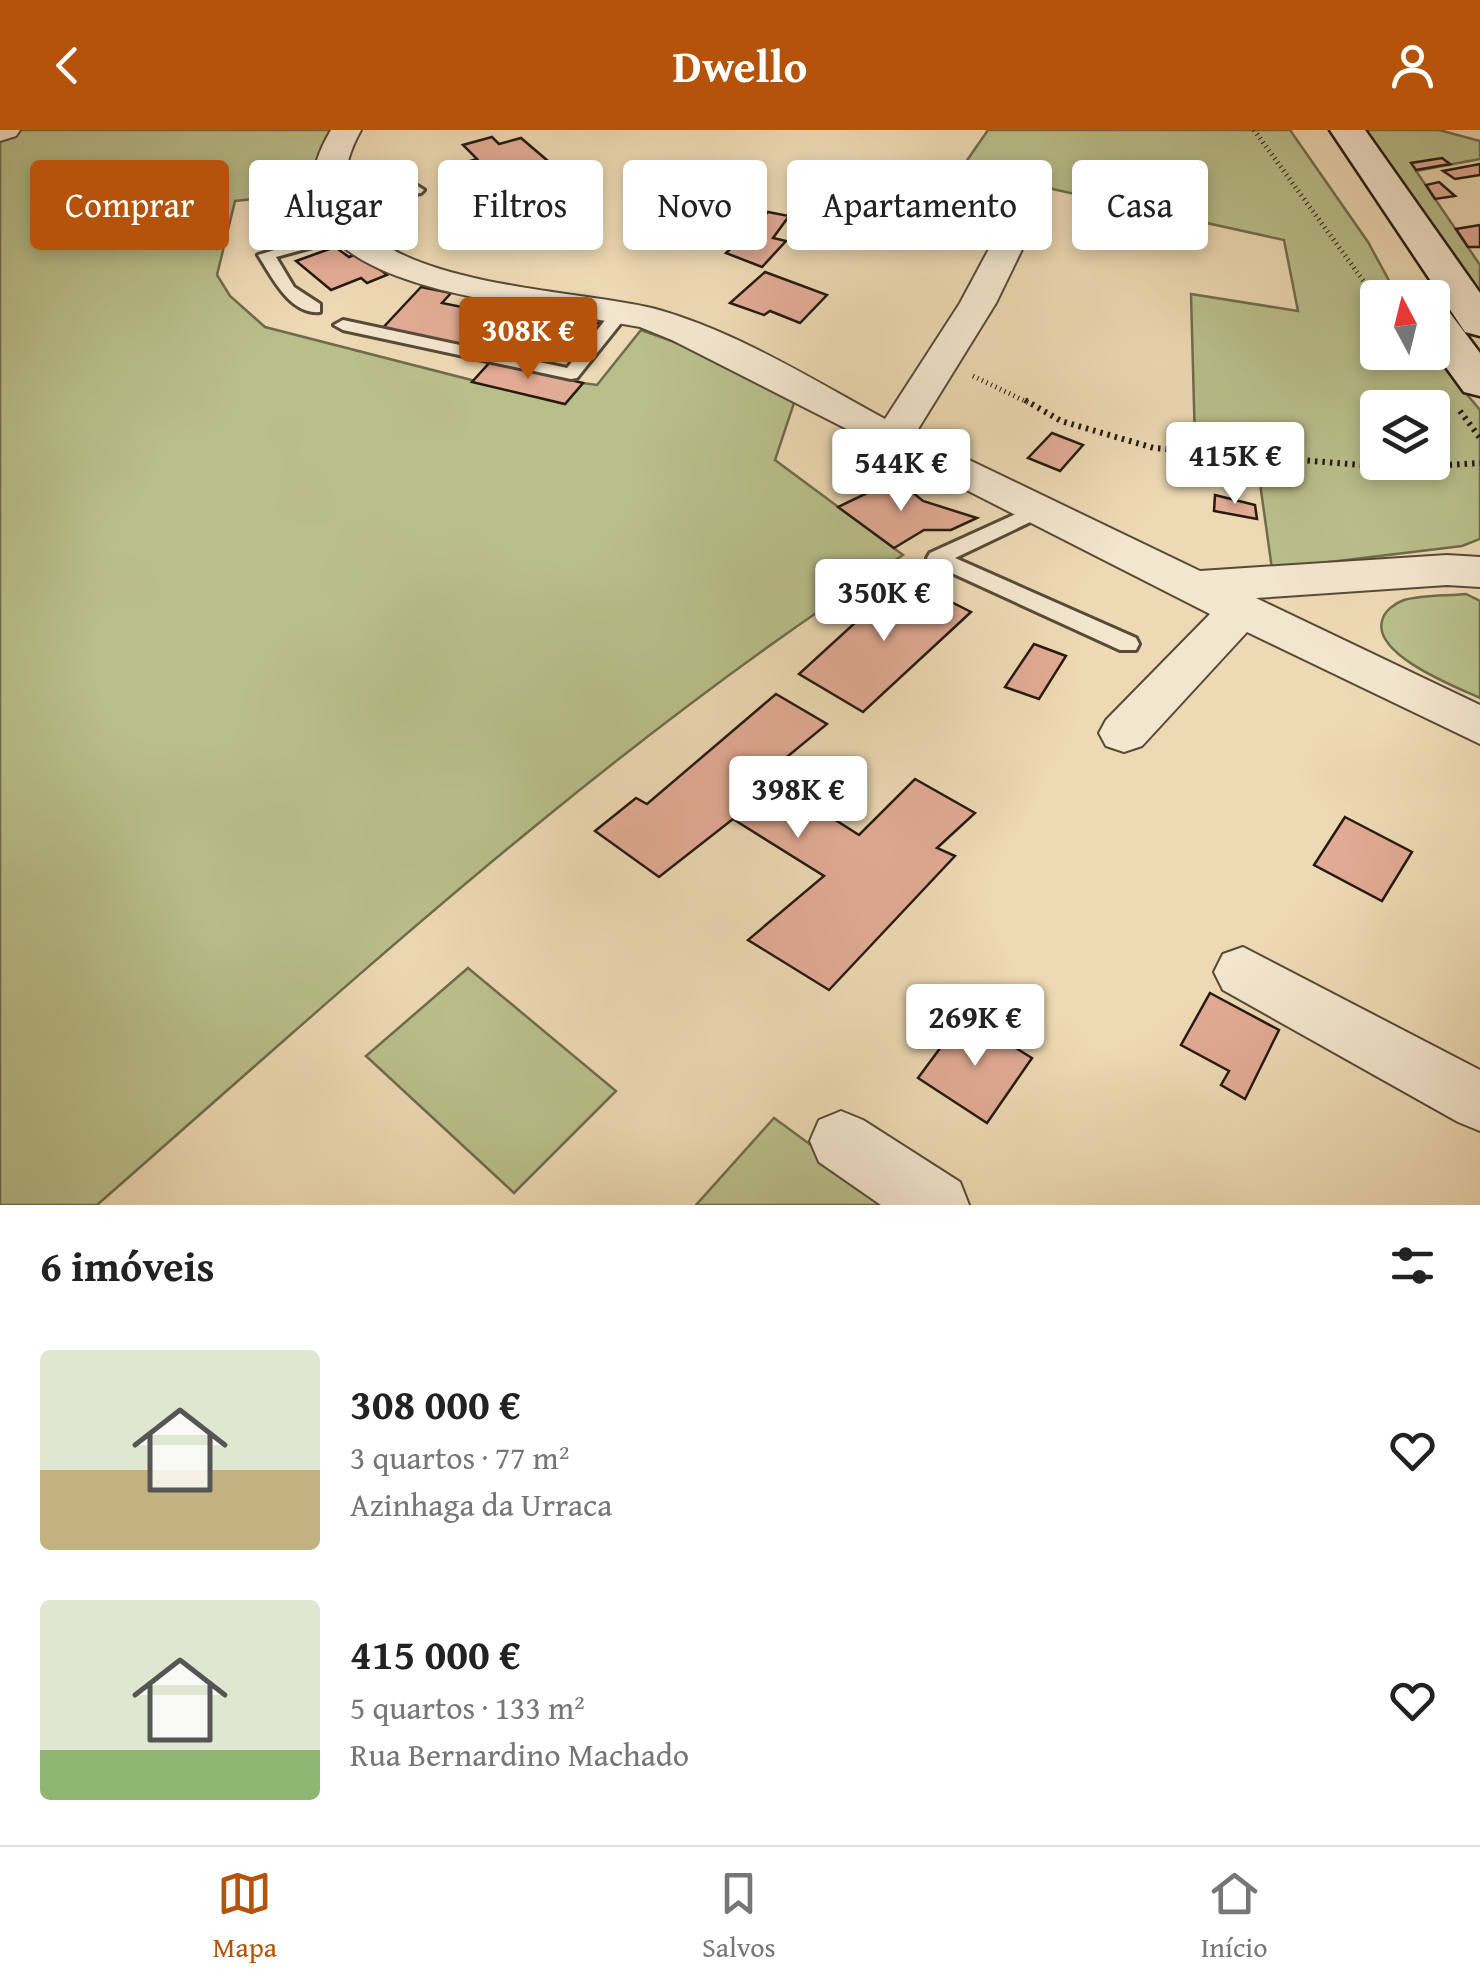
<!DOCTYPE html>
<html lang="pt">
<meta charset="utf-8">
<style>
:root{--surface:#fff;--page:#f2f2f2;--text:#222;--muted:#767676;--line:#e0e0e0;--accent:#b45309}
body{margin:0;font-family:"Gentium Book Plus",serif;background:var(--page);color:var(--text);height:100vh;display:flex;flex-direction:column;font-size:38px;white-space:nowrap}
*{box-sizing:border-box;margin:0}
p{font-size:32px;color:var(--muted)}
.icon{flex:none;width:55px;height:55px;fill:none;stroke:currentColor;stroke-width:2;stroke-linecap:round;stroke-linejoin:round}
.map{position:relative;height:1075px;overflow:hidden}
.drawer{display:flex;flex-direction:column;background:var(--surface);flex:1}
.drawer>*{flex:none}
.hud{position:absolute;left:30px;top:30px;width:1420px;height:90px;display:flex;gap:20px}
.needle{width:65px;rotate:353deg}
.fabs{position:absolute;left:1360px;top:150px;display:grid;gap:20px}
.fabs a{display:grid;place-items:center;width:90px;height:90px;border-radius:10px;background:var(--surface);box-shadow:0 5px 15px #0003;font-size:50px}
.price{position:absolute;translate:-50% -85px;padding:0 22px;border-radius:10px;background:#fff;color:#222;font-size:32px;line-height:65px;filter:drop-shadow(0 2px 5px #0008)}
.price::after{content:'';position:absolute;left:50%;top:60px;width:30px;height:22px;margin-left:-15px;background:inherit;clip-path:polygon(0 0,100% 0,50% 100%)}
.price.active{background:var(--accent);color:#fff}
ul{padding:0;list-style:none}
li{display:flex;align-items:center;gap:30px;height:250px;padding:0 40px}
li span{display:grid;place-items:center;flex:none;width:280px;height:200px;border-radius:10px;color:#555}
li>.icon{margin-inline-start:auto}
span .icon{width:120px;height:120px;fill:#fffc;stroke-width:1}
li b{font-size:42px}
h2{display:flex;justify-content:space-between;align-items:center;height:120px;padding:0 40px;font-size:42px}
.pill{padding:0 35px;border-radius:10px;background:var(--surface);box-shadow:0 5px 15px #0003;font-size:35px;line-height:90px}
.pill.active{background:var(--accent);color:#fff}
header{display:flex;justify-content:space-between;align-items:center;height:130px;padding:0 40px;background:var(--accent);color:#fff;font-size:45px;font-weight:700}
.tab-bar{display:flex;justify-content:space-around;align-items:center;height:140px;border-top:2px solid var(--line);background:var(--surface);font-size:28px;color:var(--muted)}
.tab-bar a{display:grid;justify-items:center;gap:5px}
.tab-bar .active{color:var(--accent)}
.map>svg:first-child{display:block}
</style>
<header><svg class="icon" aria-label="back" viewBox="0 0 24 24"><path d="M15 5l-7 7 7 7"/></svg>Dwello<svg class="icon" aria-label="person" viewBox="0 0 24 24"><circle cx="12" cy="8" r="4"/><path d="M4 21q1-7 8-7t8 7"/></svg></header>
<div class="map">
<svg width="1480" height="1075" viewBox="0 0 1480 1075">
<rect width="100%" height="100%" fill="#edd9b3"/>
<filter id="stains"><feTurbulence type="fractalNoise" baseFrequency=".002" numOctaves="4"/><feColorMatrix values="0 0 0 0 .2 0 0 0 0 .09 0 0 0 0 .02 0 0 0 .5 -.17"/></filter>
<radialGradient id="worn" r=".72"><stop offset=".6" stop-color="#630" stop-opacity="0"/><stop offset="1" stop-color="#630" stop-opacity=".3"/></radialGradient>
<g fill="#b9bf8b" stroke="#6f6c4e" stroke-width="2.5" fill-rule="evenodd">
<path d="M19,0H335L319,23L315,45L252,53L254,69L235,71L217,145L230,166L265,197L565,274L583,253L597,255L641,200L694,219L796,267L775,330L903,425C612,612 356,848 97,1075H0V9Z"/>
<path d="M988,0H1290L1368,112L1398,167L1378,168V222L1432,223L1480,280V409L1462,416L1272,439L1259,346L1195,313L1191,164L1298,181L1284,110L961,39ZM1378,278H1432V332H1378Z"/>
<polygon points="1364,0 1439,0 1480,11 1480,29 1416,41 1480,135 1480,166"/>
<path d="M1466,464L1480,471V568C1456,557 1373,525 1382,491C1384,481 1395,473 1404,470C1423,465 1446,466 1466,464Z"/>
<polygon points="468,838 616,961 514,1063 366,926"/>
<polygon points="774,988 893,1075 696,1075"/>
</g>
<g fill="#e2ab95" stroke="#251a10" stroke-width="2.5">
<polygon points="492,7 499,14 521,8 582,60 527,76 492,44 506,40 503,38 494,40 490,37 482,40 485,43 459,50 446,38 477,29 463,15"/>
<polygon points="1442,28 1450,34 1416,40 1411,33"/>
<polygon points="1480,34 1480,45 1455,49 1443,41"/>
<polygon points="1439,52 1455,66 1435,69 1426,55"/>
<polygon points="314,71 328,102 287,110 274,79"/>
<polygon points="768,82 789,86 773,108 786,111 762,137 726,123"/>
<polygon points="1480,95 1480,117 1468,117 1456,99"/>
<polygon points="335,117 349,127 359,123 387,145 367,153 361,148 331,160 296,131"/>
<polygon points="765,142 827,165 800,193 770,181 764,185 730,173"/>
<polygon points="421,157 451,163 442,173 491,183 497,176 530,183 495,226 379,202"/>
<polygon points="560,185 606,195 588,215 542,205"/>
<polygon points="491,231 583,253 565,274 472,252"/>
<polygon points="1052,303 1083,315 1060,341 1028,328"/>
<polygon points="896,349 923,371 977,388 951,400 924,400 894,418 838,377"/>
<polygon points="1215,365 1255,375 1257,389 1214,381"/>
<polygon points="904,448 971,482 863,582 799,544"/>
<polygon points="1034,514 1066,526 1039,569 1005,557"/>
<polygon points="776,564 827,594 765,645 859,705 915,649 975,683 937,718 955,726 829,860 748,810 824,746 733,689 659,747 595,701 636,668 647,674"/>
<polygon points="1345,687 1412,722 1382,771 1314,735"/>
<polygon points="1210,863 1279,900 1245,969 1221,955 1229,941 1181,915"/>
<polygon points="964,886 1032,928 987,993 918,948"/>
</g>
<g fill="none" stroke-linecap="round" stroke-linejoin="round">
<g stroke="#574a39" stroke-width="6">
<g id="service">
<polygon points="416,55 424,60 421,63 332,79 324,74 332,69"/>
<path d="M347,98L355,103L353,106L276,127L294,157L320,174V182C290,185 272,147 258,125Z"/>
<polygon points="620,178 629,183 577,248 571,249 343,200 334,195 343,190 567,238 614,179"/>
<polygon points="1038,374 1048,380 1045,385 955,428 1136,508 1139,514 1136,520 1120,520 930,433 927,428 930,423"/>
</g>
</g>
<g stroke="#574a39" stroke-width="4">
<g id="minor">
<polygon points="0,0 20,0 16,6 0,11"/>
<path d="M331,0H361C273,159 572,155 659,180C739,203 813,250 885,289L960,173L1019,63H1041L1046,70L996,173L915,304L1200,441L1447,425L1480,427V457L1447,455L1256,468L1480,575V614L1247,502L1142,616L1124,622L1106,616L1099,603L1106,590L1210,484L672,210L640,197C600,190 560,183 520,176C432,160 254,130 331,0Z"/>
<polygon points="1243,817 1480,940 1480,1001 1458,992 1223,860 1214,842 1223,824"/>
<polygon points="841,981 863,990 960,1052 969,1075 881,1075 819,1032 810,1011 819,990"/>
</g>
</g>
<g stroke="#251a10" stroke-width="5">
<g id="secondary">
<polygon points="1330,0 1365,0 1480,163 1480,206 1465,202"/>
<polygon points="1432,176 1447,179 1480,223 1480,266 1464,262 1432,218"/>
</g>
</g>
<g stroke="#251a10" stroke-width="5" stroke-dasharray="1 4" stroke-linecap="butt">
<polyline points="1254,0 1378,171"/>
<polyline points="973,246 1029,273"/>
</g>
<g stroke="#251a10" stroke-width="6" stroke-dasharray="2.5 5" stroke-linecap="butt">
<polyline points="1025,270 1061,291 1154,318 1398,338 1480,333"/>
<polyline points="1460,281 1480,308"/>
</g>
<use href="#service" fill="#f3e6ce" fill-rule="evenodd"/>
<use href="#minor" fill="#f3e6ce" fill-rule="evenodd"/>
<use href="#secondary" fill="#f3e6ce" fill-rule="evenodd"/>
</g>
<rect width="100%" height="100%" filter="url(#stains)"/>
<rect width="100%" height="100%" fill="url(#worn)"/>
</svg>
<div class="fabs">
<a><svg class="needle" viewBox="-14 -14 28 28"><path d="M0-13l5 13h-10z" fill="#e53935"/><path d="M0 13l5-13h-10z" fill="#767676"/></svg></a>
<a><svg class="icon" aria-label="layers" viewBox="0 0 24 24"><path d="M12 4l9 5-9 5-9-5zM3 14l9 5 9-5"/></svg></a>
</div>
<b class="price active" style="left:528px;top:252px">308K €</b>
<b class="price" style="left:1235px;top:377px">415K €</b>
<b class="price" style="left:901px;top:384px">544K €</b>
<b class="price" style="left:884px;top:514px">350K €</b>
<b class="price" style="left:798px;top:711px">398K €</b>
<b class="price" style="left:975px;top:939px">269K €</b>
<div class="hud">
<a class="pill active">Comprar</a>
<a class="pill">Alugar</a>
<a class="pill">Filtros</a>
<a class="pill">Novo</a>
<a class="pill">Apartamento</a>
<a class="pill">Casa</a>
</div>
</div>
<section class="drawer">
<h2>6 imóveis<svg class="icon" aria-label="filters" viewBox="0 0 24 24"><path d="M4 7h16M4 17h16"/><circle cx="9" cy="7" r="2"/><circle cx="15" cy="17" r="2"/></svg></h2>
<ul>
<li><span style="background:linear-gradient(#dfe7d0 60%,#c2b280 0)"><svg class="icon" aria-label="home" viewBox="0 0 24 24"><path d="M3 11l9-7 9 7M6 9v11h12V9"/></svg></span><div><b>308 000 €</b><p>3 quartos · 77 m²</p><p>Azinhaga da Urraca</p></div><svg class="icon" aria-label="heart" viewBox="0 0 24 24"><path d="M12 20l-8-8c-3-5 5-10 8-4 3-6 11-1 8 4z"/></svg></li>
<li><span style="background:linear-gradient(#dfe7d0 75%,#8fb573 0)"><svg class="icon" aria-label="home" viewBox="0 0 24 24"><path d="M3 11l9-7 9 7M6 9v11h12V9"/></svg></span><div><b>415 000 €</b><p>5 quartos · 133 m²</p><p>Rua Bernardino Machado</p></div><svg class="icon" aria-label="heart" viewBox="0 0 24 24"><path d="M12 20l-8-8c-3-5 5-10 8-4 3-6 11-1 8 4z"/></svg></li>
</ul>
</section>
<nav class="tab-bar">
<a class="active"><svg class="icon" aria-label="map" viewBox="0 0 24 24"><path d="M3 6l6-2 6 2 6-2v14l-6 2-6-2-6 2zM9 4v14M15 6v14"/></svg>Mapa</a>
<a><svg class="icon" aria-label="saved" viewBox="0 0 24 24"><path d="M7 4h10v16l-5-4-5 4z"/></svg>Salvos</a>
<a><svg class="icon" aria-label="home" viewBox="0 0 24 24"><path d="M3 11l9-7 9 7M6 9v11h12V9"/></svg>Início</a>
</nav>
